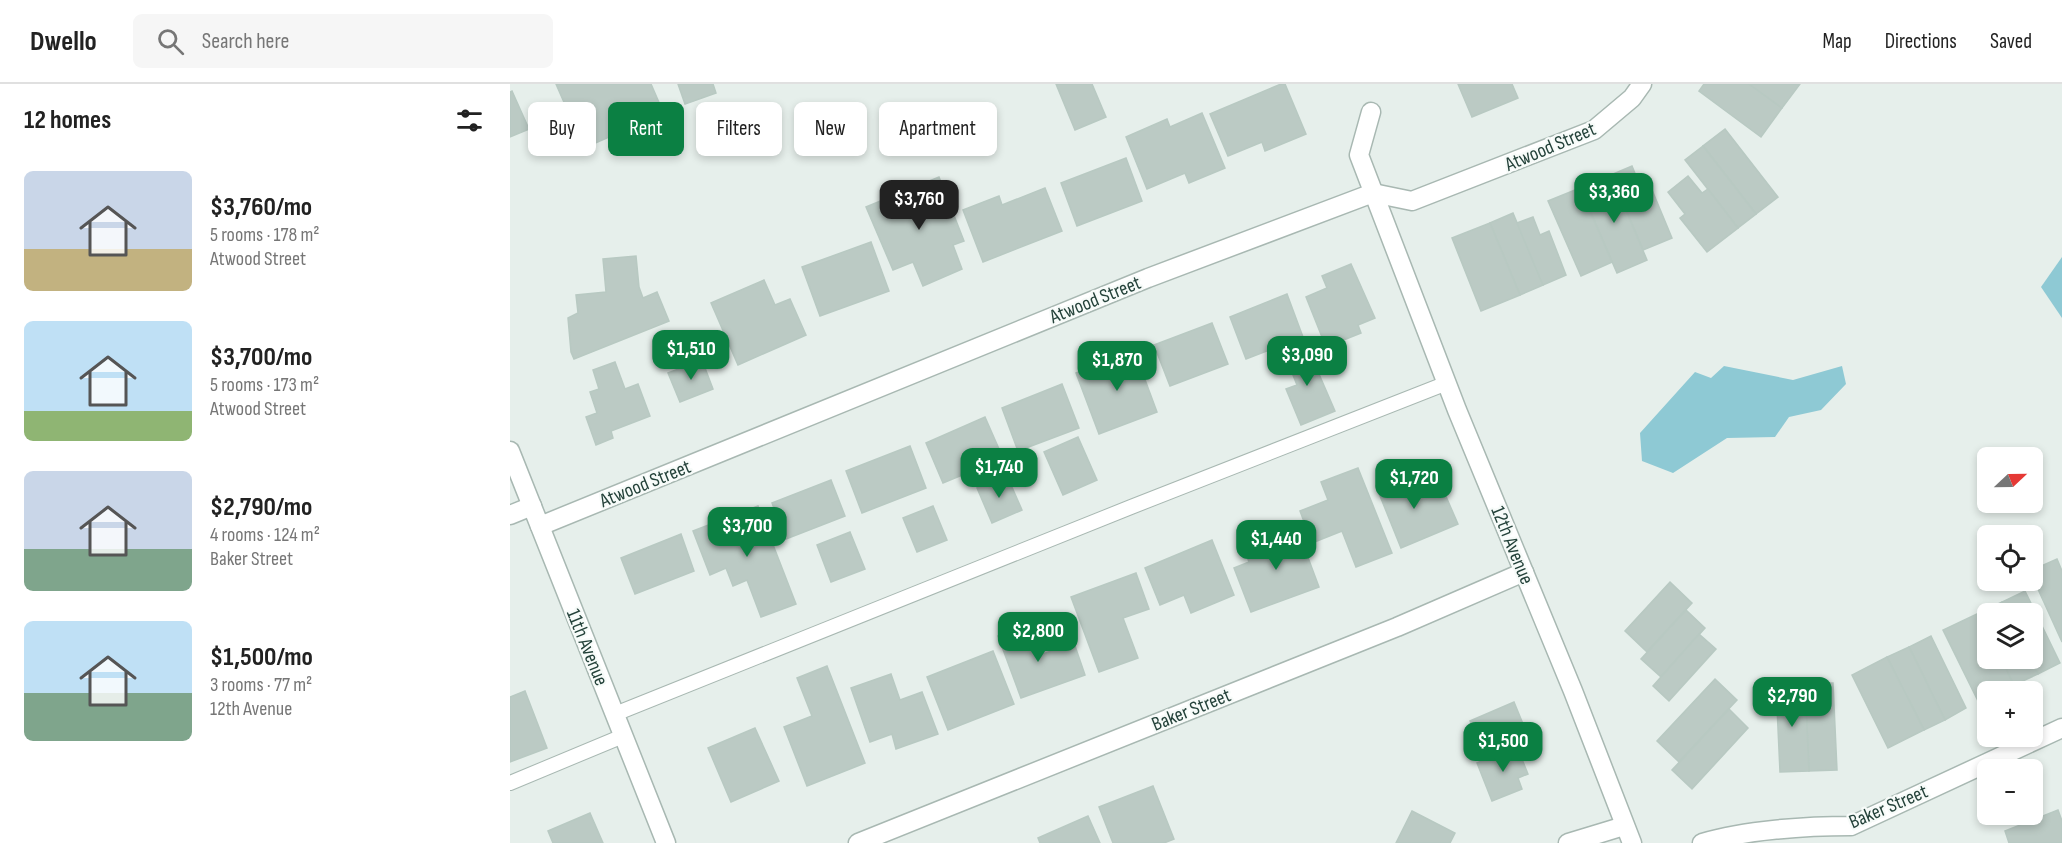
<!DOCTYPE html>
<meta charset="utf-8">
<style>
:root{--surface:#fff;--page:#f6f6f6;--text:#222;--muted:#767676;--line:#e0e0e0;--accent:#0b8043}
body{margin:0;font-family:"Sofia Sans Condensed",sans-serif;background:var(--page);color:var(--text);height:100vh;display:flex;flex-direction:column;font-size:22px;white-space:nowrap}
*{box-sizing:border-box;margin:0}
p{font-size:20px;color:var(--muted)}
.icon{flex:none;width:33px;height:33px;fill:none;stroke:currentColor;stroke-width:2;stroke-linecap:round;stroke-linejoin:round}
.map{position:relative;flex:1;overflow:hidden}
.details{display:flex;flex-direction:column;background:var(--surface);width:510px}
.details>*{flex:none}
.banner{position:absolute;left:18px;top:18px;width:570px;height:54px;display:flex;gap:12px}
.needle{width:39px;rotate:68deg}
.fabs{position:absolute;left:1467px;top:363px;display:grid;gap:12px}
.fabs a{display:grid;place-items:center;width:66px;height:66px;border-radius:9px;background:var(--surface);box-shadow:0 3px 9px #0003;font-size:30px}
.price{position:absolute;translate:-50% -51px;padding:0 14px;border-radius:12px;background:var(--accent);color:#fff;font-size:20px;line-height:39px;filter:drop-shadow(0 2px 3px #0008)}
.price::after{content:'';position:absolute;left:50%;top:36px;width:18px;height:14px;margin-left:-9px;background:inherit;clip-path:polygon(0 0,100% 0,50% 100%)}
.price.active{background:#222;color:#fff}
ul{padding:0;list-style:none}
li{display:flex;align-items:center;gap:18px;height:150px;padding:0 24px}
li span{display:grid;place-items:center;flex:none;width:168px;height:120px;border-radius:9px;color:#555}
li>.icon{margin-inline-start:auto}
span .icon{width:72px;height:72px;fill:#fffc;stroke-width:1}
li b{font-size:26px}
h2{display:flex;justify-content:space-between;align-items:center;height:72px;padding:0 24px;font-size:26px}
.tag{padding:0 21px;border-radius:9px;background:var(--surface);box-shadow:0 3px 9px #0003;font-size:21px;line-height:54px}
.tag.active{background:var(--accent);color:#fff}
header{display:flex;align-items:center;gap:36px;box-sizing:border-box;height:84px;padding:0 30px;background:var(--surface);border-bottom:2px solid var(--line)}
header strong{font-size:28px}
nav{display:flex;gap:33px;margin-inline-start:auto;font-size:21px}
.search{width:420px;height:54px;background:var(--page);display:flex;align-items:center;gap:15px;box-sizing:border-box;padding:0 21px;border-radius:9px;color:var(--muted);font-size:22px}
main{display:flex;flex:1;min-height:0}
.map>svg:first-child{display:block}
</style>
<header>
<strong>Dwello</strong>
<div class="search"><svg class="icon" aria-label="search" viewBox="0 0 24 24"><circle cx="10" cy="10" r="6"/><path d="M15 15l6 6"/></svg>Search here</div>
<nav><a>Map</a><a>Directions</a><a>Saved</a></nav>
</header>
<main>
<section class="details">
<h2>12 homes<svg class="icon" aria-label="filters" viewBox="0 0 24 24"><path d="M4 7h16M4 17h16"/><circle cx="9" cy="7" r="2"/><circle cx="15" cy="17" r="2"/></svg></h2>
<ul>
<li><span style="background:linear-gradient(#c9d6e8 65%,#c2b280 0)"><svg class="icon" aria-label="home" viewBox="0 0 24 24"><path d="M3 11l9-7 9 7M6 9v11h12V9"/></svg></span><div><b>$3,760/mo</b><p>5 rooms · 178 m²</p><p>Atwood Street</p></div></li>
<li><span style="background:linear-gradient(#bfe0f5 75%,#8fb573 0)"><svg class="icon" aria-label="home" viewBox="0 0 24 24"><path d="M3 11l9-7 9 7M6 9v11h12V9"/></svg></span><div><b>$3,700/mo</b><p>5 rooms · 173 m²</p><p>Atwood Street</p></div></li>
<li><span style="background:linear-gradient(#c9d6e8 65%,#7fa58c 0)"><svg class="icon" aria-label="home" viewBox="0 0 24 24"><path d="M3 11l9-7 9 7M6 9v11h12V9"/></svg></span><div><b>$2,790/mo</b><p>4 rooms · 124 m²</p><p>Baker Street</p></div></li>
<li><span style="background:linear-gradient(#bfe0f5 60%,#7fa58c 0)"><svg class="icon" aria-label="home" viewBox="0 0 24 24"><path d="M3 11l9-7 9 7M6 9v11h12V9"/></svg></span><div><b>$1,500/mo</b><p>3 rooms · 77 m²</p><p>12th Avenue</p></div></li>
</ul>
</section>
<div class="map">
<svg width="1552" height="759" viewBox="0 0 1552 759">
<rect width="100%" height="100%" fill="#e6efeb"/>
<g fill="#8ec9d4">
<polygon points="1552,173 1552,234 1531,203"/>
<polygon points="1214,282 1283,296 1332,282 1336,300 1311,326 1279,333 1265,353 1217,354 1163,389 1132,377 1130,349 1185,288 1201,294"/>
</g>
<g fill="#bbcac4" stroke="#b8c9c2" stroke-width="1.5">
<polygon points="46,0 141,0 151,23 110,41 113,47 74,64"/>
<polygon points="168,0 203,0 206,9 175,20"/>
<polygon points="546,0 582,0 596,33 565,46"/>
<polygon points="771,0 775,0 796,50 755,67 752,58 718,72 700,30"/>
<polygon points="948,0 1002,0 1008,14 962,33"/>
<polygon points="1194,0 1239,0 1272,24 1251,53 1189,7"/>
<polygon points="1239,0 1290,0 1272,24"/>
<polygon points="2,7 19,45 0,53 0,8"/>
<polygon points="692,29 715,84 679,99 675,89 637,105 616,53 657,35 660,43"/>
<polygon points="1215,45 1268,113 1246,130 1193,62"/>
<polygon points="1193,62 1246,130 1228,144 1175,76"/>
<polygon points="616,74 632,117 567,142 551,99"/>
<polygon points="1122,82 1133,109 1142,106 1162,154 1133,166 1101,91"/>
<polygon points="1101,91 1137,176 1107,189 1070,104"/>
<polygon points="1178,92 1192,109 1198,105 1228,144 1197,168 1170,134 1175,130 1158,108"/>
<polygon points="429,93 454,157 443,161 452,185 413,202 403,178 383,186 356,123"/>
<polygon points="535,104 552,147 473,178 453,126 489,112 492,121"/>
<polygon points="1070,104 1102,178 1071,192 1038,117"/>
<polygon points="1003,129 1033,201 1010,211 980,139"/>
<polygon points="1023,133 1030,151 1039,147 1056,191 1033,201 1007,139"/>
<polygon points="980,139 1010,211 971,227 942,154"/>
<polygon points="361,158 379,207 310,232 292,183"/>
<polygon points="126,172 129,203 133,214 147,208 159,237 64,275 61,268 58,234 68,229 66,211 96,208 93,175"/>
<polygon points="841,180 865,234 848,241 851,249 816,263 796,213 817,204 812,192"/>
<polygon points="254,196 265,221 280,215 296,251 228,281 201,219"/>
<polygon points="777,210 793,253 736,275 720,233"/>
<polygon points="702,239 718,280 660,302 644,261"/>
<polygon points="796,260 825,327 791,341 776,305 787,301 774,269"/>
<polygon points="624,266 647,328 589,350 566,289"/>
<polygon points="192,276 203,305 170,318 158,289"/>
<polygon points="105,278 115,305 128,300 140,332 101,347 103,354 86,361 76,333 87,329 80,308 89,305 83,286"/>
<polygon points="552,300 569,344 508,367 492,324"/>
<polygon points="475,333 493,374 433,399 416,359"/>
<polygon points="568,353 587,396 553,411 534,368"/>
<polygon points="400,362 416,404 352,429 336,387"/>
<polygon points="848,384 882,469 846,483 832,447 802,459 790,427 818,416 811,398"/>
<polygon points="904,386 916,415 934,408 948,440 891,464 866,402"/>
<polygon points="497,392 512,426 482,439 467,404"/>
<polygon points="321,396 335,432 276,455 262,419"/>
<polygon points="248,422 286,520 251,533 237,496 223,502 216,484 200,491 183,447"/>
<polygon points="423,422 437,456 407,468 393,434"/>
<polygon points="787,444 809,503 741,528 724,484 739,478 734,464"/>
<polygon points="340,448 355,485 321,498 307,461"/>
<polygon points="171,450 184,487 125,510 111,474"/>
<polygon points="702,456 724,511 681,529 674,511 650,521 635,484"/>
<polygon points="1547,475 1552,487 1552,558 1522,492 1522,486"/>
<polygon points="626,489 639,525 613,534 628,574 589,588 561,513"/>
<polygon points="1160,498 1182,519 1137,568 1115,547"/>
<polygon points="1515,507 1550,579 1528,590 1520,574 1522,574 1522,530 1498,530 1492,518"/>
<polygon points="1492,518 1498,530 1478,530 1478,546 1469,529"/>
<polygon points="1176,526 1195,544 1151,593 1131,575"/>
<polygon points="1469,529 1478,546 1478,574 1491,574 1504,601 1492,608 1478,608 1478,614 1469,619 1433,546"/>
<polygon points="518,541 530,571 564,559 575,591 511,614 488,552"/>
<polygon points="1189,550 1206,565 1159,617 1143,602"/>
<polygon points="1421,552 1456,624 1435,636 1399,563"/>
<polygon points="1399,563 1435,636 1414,646 1377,573"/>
<polygon points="483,567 504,620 438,646 417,593"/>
<polygon points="1377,573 1414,646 1378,664 1342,591"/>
<polygon points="1491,574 1520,574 1528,590 1504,601"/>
<polygon points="317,582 355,679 297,702 274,643 302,632 287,594"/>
<polygon points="381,590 390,616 412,608 428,650 386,665 382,650 360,658 341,604"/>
<polygon points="1205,595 1227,616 1169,678 1147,657"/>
<polygon points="1323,599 1327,686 1299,687 1295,600"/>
<polygon points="1295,600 1299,687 1270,688 1266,601"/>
<polygon points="15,607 37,664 0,678 0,613"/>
<polygon points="1004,618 1020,657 977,675 960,637"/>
<polygon points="1219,625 1238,644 1182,705 1162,686"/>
<polygon points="245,644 269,697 221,718 198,664"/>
<polygon points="1007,663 1018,690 1008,694 1012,705 982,717 967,679"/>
<polygon points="643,702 664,755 654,759 603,759 589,723"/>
<polygon points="1548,726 1552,737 1552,759 1499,759 1495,747"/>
<polygon points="902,727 945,749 940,759 886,759"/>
<polygon points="80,729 93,759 43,759 38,747"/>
<polygon points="578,732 590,759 530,759 528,754"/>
</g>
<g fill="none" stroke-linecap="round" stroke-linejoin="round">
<g stroke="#a8b8b2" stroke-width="16">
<g id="service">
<polyline points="105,630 621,423 937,299"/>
<polyline points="0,699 113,652"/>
</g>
</g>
<g stroke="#a8b8b2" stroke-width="21">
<g id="minor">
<polyline points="861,28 849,71 947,326 1063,607 1122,759"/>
<polyline points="0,431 22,422"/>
<polyline points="30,442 638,194 863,109 902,117 1084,46 1122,14 1132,0"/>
<polyline points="348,759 887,543 1014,488"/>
<polyline points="1058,759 1114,742"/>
<path d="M1192,759C1235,746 1296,742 1341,742L1552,644"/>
</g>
</g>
<g stroke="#a8b8b2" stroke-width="21">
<polyline id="tertiary" points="0,367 156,759"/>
</g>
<use href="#service" stroke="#fff" stroke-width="14"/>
<use href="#minor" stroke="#fff" stroke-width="18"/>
<use href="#tertiary" stroke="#fff" stroke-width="18"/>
</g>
<g text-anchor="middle" stroke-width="4.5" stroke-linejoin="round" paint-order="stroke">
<g font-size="20" fill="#24423a" stroke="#f7fbf9">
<text transform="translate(1040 62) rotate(-23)" y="7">Atwood Street</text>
<text transform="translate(585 215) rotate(-22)" y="7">Atwood Street</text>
<text transform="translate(135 399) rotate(-22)" y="7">Atwood Street</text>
<text transform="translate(1003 461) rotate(68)" y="7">12th Avenue</text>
<text transform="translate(78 563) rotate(68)" y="7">11th Avenue</text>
<text transform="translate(681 625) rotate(-22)" y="7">Baker Street</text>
<text transform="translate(1378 722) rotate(-23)" y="7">Baker Street</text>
</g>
</g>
</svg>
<div class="fabs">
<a><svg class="needle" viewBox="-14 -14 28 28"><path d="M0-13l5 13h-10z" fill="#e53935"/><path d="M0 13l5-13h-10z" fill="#767676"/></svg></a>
<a><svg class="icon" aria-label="locate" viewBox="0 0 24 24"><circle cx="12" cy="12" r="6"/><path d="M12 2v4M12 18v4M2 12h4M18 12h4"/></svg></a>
<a><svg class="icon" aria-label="layers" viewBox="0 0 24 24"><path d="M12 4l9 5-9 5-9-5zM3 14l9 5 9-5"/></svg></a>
<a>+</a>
<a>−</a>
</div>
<b class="price" style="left:1104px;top:140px">$3,360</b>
<b class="price active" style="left:409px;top:147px">$3,760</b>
<b class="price" style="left:181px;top:297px">$1,510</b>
<b class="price" style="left:797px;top:303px">$3,090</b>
<b class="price" style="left:607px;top:308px">$1,870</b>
<b class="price" style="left:489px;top:415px">$1,740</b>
<b class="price" style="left:904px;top:426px">$1,720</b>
<b class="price" style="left:237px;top:474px">$3,700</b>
<b class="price" style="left:766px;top:487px">$1,440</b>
<b class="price" style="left:528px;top:579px">$2,800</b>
<b class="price" style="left:1282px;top:644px">$2,790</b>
<b class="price" style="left:993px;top:689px">$1,500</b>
<div class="banner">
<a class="tag">Buy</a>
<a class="tag active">Rent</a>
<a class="tag">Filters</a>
<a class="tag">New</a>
<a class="tag">Apartment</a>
</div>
</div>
</main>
